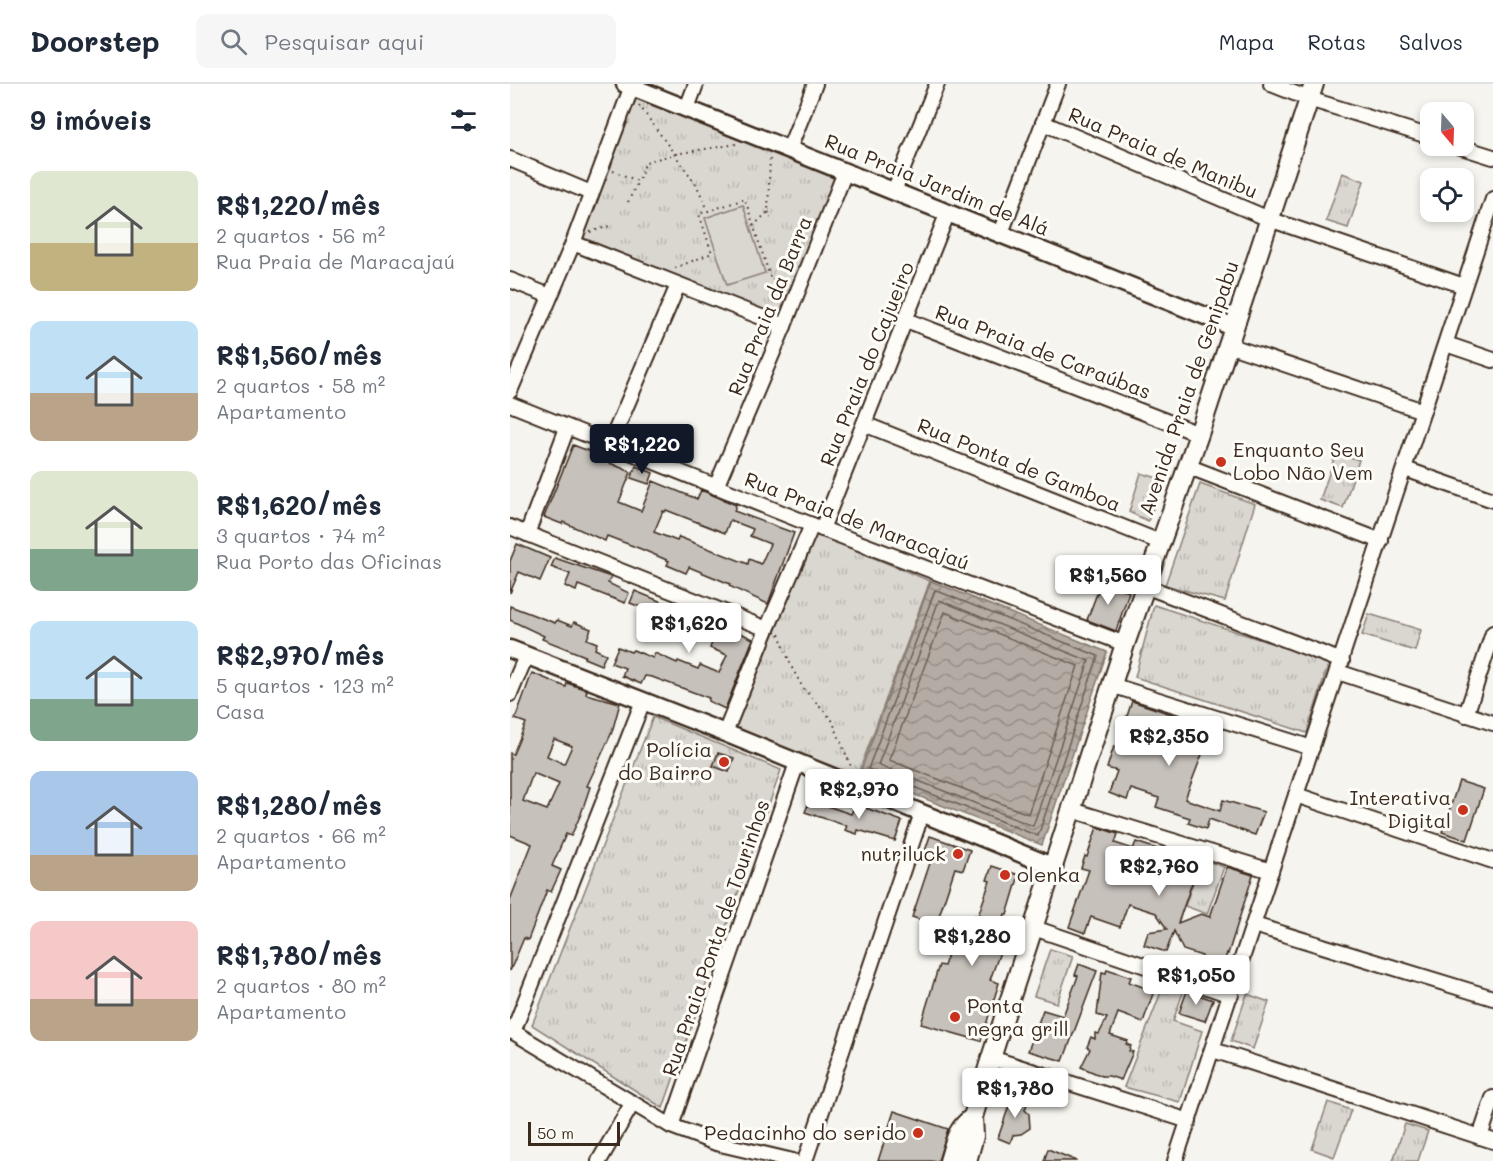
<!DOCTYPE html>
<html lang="pt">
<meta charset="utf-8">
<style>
:root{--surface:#fff;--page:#f6f6f7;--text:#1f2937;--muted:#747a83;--line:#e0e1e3;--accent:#111827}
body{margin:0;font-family:Mali,sans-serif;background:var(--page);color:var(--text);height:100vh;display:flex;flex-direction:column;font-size:22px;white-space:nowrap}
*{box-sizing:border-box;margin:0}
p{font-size:20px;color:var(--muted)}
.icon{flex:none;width:33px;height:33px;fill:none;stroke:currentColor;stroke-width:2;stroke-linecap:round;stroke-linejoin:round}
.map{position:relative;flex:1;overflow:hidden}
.drawer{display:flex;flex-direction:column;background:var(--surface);width:510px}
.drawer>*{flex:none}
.needle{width:39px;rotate:161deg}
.controls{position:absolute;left:910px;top:18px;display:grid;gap:12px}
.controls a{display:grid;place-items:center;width:54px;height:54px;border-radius:12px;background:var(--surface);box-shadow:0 3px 9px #0003;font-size:30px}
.scale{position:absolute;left:18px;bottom:15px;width:92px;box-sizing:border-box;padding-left:6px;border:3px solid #3b2a1e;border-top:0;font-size:16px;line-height:21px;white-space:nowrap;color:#3b2a1e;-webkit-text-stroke:4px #fdfcf7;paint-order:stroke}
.price{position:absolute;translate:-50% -51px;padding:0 14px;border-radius:6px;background:#fff;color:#222;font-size:20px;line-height:39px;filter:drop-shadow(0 2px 3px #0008)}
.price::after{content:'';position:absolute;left:50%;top:36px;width:18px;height:14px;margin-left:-9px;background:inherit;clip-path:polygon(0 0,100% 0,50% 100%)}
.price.on{background:var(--accent);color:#fff}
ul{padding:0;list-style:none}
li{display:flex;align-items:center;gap:18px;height:150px;padding:0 30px}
li span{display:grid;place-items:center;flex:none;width:168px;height:120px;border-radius:12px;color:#555}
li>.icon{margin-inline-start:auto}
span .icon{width:72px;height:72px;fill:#fffc;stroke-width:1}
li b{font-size:26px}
h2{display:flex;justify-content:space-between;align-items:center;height:72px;padding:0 30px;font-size:26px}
header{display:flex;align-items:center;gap:36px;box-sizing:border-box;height:84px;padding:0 30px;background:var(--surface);border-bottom:2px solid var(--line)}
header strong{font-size:28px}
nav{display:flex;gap:33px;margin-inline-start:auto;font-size:21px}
.search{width:420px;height:54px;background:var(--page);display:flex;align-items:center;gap:15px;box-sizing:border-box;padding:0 21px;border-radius:12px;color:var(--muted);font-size:22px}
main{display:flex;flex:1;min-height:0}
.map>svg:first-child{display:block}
</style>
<header>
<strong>Doorstep</strong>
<div class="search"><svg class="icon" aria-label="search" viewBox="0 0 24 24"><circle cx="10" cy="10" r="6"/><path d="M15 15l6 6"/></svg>Pesquisar aqui</div>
<nav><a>Mapa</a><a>Rotas</a><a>Salvos</a></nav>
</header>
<main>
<section class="drawer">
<h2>9 imóveis<svg class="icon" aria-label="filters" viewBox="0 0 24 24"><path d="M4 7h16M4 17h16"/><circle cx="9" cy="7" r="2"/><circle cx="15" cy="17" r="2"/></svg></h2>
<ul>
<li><span style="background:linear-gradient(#dfe7d0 60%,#c2b280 0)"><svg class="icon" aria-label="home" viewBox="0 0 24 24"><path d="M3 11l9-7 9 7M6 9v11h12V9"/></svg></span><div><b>R$1,220/mês</b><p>2 quartos · 56 m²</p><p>Rua Praia de Maracajaú</p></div></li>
<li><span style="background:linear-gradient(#bfe0f5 60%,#b9a48a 0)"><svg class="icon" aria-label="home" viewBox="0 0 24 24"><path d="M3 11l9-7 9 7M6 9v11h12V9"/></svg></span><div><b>R$1,560/mês</b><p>2 quartos · 58 m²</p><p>Apartamento</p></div></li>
<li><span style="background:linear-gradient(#dfe7d0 65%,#7fa58c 0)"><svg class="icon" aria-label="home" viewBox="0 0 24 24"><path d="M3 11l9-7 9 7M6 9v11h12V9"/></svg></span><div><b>R$1,620/mês</b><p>3 quartos · 74 m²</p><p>Rua Porto das Oficinas</p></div></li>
<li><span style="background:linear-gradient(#bfe0f5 65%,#7fa58c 0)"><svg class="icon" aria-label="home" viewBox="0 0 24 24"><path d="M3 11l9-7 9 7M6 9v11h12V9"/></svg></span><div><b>R$2,970/mês</b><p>5 quartos · 123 m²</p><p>Casa</p></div></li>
<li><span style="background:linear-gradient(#a9c7e8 70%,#b9a48a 0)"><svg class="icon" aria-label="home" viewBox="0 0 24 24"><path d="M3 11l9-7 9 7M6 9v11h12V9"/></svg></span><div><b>R$1,280/mês</b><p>2 quartos · 66 m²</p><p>Apartamento</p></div></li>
<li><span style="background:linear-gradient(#f6c9c9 65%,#b9a48a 0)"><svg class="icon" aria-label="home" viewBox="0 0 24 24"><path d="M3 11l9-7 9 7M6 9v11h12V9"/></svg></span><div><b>R$1,780/mês</b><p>2 quartos · 80 m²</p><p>Apartamento</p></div></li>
</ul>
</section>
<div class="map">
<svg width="983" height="1077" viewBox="0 0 983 1077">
<defs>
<pattern id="grass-tufts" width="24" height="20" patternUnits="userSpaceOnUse" patternTransform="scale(1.5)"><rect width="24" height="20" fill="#dad6d0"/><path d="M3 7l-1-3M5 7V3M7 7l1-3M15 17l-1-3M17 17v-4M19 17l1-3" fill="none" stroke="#bcb8b2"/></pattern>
<pattern id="water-waves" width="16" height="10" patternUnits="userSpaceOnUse" patternTransform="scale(1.5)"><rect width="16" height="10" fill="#b4aca4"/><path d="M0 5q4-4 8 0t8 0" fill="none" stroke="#948c85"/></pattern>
</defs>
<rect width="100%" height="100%" fill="#f5f4ee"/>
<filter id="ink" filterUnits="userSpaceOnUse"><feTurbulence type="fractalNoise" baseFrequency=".0167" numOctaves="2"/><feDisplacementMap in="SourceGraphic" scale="12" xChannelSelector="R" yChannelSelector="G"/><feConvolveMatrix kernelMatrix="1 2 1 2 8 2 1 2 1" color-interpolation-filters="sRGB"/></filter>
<g filter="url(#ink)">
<g fill="url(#grass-tufts)" stroke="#8a8077" stroke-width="1.5">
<polygon points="127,13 326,91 269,233 70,156"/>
<polygon points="832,89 854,97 838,144 816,137"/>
<polygon points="826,369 849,376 833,424 810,416"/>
<polygon points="631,389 654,396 638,437 619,428"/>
<polygon points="690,400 745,420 715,517 655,501"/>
<polygon points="306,450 420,497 347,693 224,645"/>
<polygon points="644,521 819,578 797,649 625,593"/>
<polygon points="859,530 911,546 905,567 852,551"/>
<polygon points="143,633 271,686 153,1024 22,941"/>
<polygon points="691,775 714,783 697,830 675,822"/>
<polygon points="540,865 563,872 547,919 524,912"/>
<polygon points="655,898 675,903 663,937 692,947 670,1018 614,1003"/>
<polygon points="737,910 759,918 743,965 721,957"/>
<polygon points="818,1018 841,1026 824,1073 802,1065"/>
<polygon points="895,1040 918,1047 908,1077 883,1077"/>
</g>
<polygon fill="#dad6d0" stroke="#8a8077" stroke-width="1.5" points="233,121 255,189 217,201 195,134"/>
<polygon fill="url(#water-waves)" stroke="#84786e" stroke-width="1.5" points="421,497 597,568 532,761 350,689"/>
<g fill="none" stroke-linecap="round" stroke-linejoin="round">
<g stroke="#6b5e54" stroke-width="1.5">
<polygon points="425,506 588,572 528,752 358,685"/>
<polygon points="429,516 579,577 523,742 368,681"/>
<polygon points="435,528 568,582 518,730 379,676"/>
</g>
</g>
<g fill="#c7c1bb" stroke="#3b2a1e" stroke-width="1.5" fill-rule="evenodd">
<path d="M63,361L84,369L85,365L103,373L100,379L121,388L109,418L131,427L143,397L187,415L191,406L226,421L224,427L284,449L258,520L219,502L220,500L179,483L176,489L157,481L159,477L131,465L97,452L95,457L53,438L52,440L34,433ZM156,426L215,449L220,436L243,445L240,452L260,460L251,480L239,475L238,480L169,453L167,457L144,448L153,427L155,428Z"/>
<polygon points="126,382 143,389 139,400 121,394"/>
<polygon points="7,460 40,474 30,497 9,488 0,509 0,477"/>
<polygon points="45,474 101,493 98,499 119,509 115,519 68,501 66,507 55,502 60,490 41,483"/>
<polygon points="592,496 619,508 606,547 577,536"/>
<polygon points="125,507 186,532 188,527 204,534 225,543 224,546 243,555 215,625 198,617 199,614 142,593 135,592 131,600 112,592 115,584 101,579 108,563 121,568 123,566 143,574 145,569 167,579 168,577 188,585 190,581 209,589 217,571 200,564 204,553 176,542 173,547 139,532 141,527 120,519"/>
<polygon points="0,522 45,539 47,536 62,542 64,538 81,545 77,555 87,559 85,565 96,570 91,581 74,574 75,572 32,555 34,552 0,536"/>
<path d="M22,589L56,603L57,599L77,606L76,610L110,619L102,648L77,702L80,703L71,730L61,752L56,750L42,782L51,786L41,808L37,806L18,856L14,854L0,887V816L22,760L0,751V669L3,670L16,639L5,635ZM44,655L62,662L54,680L37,672ZM23,689L49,700L37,726L13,717Z"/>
<polygon points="622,617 697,642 691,659 696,660 675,715 710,727 713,716 754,728 745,751 699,735 696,745 678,739 680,734 646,723 649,714 621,705 617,716 599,709 607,687 597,684 604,662 607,663"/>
<polygon points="208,669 224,674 219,688 203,682"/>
<polygon points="949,697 974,705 957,756 932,748"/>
<polygon points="300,716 341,730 346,719 357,722 356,724 392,737 385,757 348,746 347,750 335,746 337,742 295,728"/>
<polygon points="587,743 608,750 605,759 623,765 626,758 689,779 668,839 691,830 700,833 717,783 743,791 718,870 717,869 711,888 689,881 692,872 673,866 664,847 656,868 634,861 638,848 657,845 646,829 618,820 610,843 581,833 575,849 559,843 579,786 571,784 575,772 577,773"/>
<polygon points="420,752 460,766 453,786 445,784 426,841 402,833 421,776 413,773"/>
<polygon points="482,782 509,791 497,831 495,830 483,866 490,868 480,896 489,899 471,957 411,940 429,881 434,882 444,853 456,857 465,831 468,832 480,797 477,796"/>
<polygon points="569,880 587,887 553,977 518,967 533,926 553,932 568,892 565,891"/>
<polygon points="597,885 621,893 619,898 644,907 633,938 608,929 600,951 618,957 616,960 621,962 619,967 623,968 611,996 599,992 592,992 571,983 580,965 577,963 581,953 585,955 585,949 589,950 597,934 587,931 592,888 596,889"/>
<polygon points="677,907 703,916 695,937 669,929"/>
<polygon points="503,1010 518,1017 515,1026 519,1030 520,1044 511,1050 503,1051 500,1059 488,1054"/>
<polygon points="384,1027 438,1045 428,1077 368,1077"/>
<polygon points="538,1065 567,1077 534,1077"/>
</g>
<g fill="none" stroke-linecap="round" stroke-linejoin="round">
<g stroke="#3b2a1e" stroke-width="18">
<g id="minor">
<polyline points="761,0 799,15 921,53"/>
<polyline points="177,24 186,0"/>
<polyline points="533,39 759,135 954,202"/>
<polyline points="948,62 983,73"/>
<polyline points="279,65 305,0"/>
<polyline points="0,75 81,109"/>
<polyline points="384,107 427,0"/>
<polyline points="491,149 548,0"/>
<polyline points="63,159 274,242"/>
<polyline points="0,196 40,212"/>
<polyline points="396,236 689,350"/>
<polyline points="936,260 983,276"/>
<polyline points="718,261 913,327"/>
<polyline points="0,307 63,159 122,2"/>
<polyline points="0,320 302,441 615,560"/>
<polyline points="354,340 650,458"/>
<polyline points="100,360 168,201"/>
<polyline points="677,382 871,457"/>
<polyline points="895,385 983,416"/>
<polyline points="206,403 274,242 335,88"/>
<polyline points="0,443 257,545"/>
<polyline points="312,445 438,128"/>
<polyline points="17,450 57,344"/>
<polyline points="635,502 832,577"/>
<polyline points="828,588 983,639"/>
<polyline points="601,601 802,664"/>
<polyline points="0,610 16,572"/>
<polyline points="956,631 983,549"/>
<polyline points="215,649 257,545 302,441"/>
<polyline points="786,711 983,777"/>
<polyline points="562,726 761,787"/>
<polyline points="744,841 983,914"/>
<polyline points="524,844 721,911"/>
<polyline points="0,946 161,1042 206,1059 283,1077"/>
<polyline points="3,948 133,617"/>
<polyline points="703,966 983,1057"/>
<polyline points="481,974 679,1037"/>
<polyline points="161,1042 287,679"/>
<polyline points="970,1053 983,1014"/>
<polyline points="89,1077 122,1020"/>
<polyline points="295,1077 412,729"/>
<polyline points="665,1077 983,115"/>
</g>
</g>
<g stroke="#3b2a1e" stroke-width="21">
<g id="tertiary">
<polyline points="115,0 723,243"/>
<polyline points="0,565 215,649 544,783"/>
</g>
</g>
<g stroke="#3b2a1e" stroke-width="22">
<g id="secondary">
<path d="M439,1077C445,1058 446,1045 463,1033"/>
<polyline points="457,1077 464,1052 463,1033 481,974 615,560 689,350 804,0"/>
</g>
</g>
<g stroke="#3b2a1e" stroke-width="2" stroke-dasharray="1.5 4.5" stroke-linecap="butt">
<polyline points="129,21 186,100 198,126"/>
<polyline points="103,87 128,97 136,78 165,70 226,60"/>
<polyline points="118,118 128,97"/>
<polyline points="258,128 261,134"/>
<polyline points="243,142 258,128 260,72"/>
<polyline points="80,148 100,142"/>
<polyline points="279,155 292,163"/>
<polyline points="165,184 202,169 189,130 235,115 261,196 277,197"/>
<polyline points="269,550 281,582 293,604 322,636 342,685"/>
</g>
<use href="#minor" stroke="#fdfcf7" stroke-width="14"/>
<use href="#tertiary" stroke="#fdfcf7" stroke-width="16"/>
<use href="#secondary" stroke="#fdfcf7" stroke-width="18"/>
</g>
</g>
<g fill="#c8321e" stroke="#fdfcf7" stroke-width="2">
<circle cx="711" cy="378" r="6"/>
<circle cx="214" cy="678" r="6"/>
<circle cx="953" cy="726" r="6"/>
<circle cx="448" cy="770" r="6"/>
<circle cx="495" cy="791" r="6"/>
<circle cx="445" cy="933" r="6"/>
<circle cx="408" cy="1049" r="6"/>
</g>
<g text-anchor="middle" stroke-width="6" stroke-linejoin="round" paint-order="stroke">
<g font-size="20" fill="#3b2a1e" stroke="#fdfcf7">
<text transform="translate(653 69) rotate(23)" y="7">Rua Praia de Manibu</text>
<text transform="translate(427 101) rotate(22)" y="7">Rua Praia Jardim de Alá</text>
<text transform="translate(260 222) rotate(-68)" y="7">Rua Praia da Barra</text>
<text transform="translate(533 268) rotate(21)" y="7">Rua Praia de Caraúbas</text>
<text transform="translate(357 280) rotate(-68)" y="7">Rua Praia do Cajueiro</text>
<text transform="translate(679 304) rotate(-71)" y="7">Avenida Praia de Genipabu</text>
<text transform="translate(509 381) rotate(22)" y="7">Rua Ponta de Gamboa</text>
<text transform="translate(347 437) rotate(21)" y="7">Rua Praia de Maracajaú</text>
<text transform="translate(206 854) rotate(-71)" y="7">Rua Praia Ponta de Tourinhos</text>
</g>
<g font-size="20" fill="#3b2a1e" stroke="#fdfcf7" text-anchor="end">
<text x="723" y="373" text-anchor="start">Enquanto Seu<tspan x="723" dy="23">Lobo Não Vem</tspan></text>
<text x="202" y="673">Polícia<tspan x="202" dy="23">do Bairro</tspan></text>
<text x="941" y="721">Interativa<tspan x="941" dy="23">Digital</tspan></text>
<text x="436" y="777">nutriluck</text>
<text x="507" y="798" text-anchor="start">olenka</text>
<text x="457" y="929" text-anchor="start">Ponta<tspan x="457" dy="23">negra grill</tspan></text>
<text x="396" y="1056">Pedacinho do serido</text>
</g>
</g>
</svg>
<div class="controls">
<a><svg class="needle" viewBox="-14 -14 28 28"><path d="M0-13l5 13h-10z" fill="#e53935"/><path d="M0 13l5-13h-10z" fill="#747a83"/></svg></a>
<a><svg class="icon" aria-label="locate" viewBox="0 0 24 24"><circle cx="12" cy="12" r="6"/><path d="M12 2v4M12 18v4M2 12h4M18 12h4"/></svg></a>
</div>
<div class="scale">50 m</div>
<b class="price on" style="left:132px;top:391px">R$1,220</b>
<b class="price" style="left:598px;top:522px">R$1,560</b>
<b class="price" style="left:179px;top:570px">R$1,620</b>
<b class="price" style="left:659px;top:683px">R$2,350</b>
<b class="price" style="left:349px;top:736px">R$2,970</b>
<b class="price" style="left:649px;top:813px">R$2,760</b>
<b class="price" style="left:462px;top:883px">R$1,280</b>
<b class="price" style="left:686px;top:922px">R$1,050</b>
<b class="price" style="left:505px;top:1035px">R$1,780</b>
</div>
</main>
